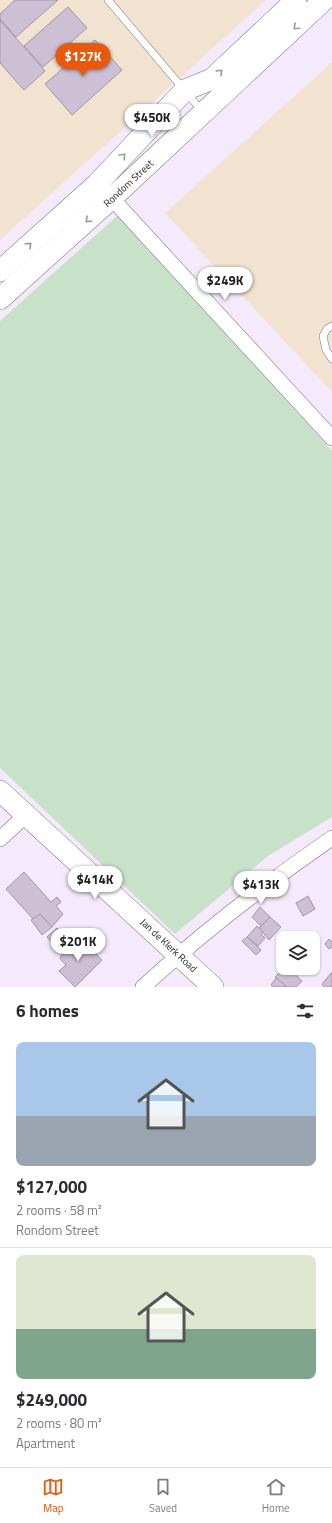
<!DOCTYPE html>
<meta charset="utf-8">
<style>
:root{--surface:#fff;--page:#f7f7f7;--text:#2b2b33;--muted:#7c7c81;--line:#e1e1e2;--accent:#ea580c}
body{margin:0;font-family:"Titillium Web",sans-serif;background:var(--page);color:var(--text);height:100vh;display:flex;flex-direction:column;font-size:15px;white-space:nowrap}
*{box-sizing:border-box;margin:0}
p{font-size:13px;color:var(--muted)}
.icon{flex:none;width:22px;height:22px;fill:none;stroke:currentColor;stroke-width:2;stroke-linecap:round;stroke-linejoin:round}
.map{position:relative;height:987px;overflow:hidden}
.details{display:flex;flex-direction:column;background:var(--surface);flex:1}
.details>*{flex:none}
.fabs{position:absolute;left:276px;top:931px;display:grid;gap:8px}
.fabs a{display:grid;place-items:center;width:44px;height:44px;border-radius:8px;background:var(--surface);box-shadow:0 1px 3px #0004;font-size:20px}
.price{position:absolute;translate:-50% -34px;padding:0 9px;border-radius:14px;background:#fff;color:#222;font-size:13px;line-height:26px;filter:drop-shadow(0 1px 2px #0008)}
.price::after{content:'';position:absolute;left:50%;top:24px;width:12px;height:9px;margin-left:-6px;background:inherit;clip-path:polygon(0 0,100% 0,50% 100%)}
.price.active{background:var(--accent);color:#fff}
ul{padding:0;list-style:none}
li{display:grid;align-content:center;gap:8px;height:212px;padding:0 16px}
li+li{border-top:1px solid var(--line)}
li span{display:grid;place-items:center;height:124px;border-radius:8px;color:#555}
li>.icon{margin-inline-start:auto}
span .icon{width:72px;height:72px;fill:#fffc;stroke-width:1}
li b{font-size:17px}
h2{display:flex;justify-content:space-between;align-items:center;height:48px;padding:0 16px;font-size:17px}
.tabs{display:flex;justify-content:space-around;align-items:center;height:56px;border-top:1px solid var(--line);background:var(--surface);font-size:11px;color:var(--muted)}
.tabs a{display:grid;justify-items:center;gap:2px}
.tabs .active{color:var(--accent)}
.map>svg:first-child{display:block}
</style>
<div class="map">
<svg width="332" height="987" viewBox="0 0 332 987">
<rect width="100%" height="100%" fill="#f5eafc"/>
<g fill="#f1e3d0">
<polygon points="0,0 266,0 0,240"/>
<polygon points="332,62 332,392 165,213"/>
</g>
<polygon fill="#c7e2c9" points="118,215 332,451 332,817 268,856 175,934 0,768 0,321"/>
<g fill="#cdc0d5" stroke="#a396ab">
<polygon points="15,0 58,0 16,37 0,19 0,14"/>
<polygon points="68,7 87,28 43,67 24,46"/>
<polygon points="0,20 45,71 24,90 0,63"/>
<polygon points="95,40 122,70 72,115 45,84"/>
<polygon points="24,872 51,902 57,897 61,902 56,906 63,914 52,927 40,914 33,919 6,889"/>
<polygon points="308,896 315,909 303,916 296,903"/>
<polygon points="260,907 270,917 261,926 252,917"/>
<polygon points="40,914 52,927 42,935 31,920"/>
<polygon points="270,917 281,927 269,940 259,928"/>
<polygon points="257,926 263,932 261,934 265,938 258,946 247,937"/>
<polygon points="57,928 68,939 57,948 47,937"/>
<polygon points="247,937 261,950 256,955 242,941"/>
<polygon points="70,939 80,949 85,945 88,949 90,948 102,960 75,987 59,971 66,965 60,959 62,954 59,949"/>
<polygon points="329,939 332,942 332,947 329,949 325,944"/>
<polygon points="284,968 288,968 302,981 296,987 287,987 275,977"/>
<polygon points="332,972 332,987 324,987 322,984"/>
<polygon points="276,978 287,987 274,987 271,985"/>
</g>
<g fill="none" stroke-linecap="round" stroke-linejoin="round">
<g stroke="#7c7084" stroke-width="8">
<g id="lane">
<polyline points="108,0 202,111"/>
<polyline points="332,326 327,329 323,336 326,350 332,359"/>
</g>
</g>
<g stroke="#7c7084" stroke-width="16">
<g id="street">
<polyline points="105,191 332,438"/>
<polyline points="0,839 26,815"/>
<path d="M143,987C202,933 265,884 332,838"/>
</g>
</g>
<g stroke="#7c7084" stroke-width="22">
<g id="secondary">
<polyline points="0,271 97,184 185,90 212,79 296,0"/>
<polyline points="0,299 112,198 324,0"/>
<polyline points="0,791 213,987"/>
</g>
</g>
<use href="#lane" stroke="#fff" stroke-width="7"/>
<use href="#street" stroke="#fff" stroke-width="15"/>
<use href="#secondary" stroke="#fff" stroke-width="21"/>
</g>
<defs><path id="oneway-chevron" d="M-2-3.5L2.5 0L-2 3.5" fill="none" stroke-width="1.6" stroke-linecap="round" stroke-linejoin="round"/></defs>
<g stroke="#9d9b9f">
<use href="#oneway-chevron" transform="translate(296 27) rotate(137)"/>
<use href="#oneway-chevron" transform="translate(220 72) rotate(-44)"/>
<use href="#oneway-chevron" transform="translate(123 156) rotate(-47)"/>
<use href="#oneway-chevron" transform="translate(88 220) rotate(138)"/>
<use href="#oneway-chevron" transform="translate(29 245) rotate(-42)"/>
</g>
<g text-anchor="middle" stroke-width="4" stroke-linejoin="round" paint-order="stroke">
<g font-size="10" fill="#262129" stroke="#fcfcfc">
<text transform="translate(128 183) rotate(-43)" y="4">Rondom Street</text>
<text transform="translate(169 945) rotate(43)" y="4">Jan de Klerk Road</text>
</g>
</g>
</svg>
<div class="fabs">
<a><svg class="icon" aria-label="layers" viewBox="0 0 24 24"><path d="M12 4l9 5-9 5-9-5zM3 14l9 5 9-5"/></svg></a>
</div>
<b class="price active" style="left:83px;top:77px">$127K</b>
<b class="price" style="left:152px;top:138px">$450K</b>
<b class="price" style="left:225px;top:301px">$249K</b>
<b class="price" style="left:95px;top:900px">$414K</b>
<b class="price" style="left:261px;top:905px">$413K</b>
<b class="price" style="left:78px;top:962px">$201K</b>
</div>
<section class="details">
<h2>6 homes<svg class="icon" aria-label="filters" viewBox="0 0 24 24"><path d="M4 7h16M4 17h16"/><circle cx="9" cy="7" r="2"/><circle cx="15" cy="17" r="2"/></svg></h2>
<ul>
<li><span style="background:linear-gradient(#a9c7e8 60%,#9aa5b1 0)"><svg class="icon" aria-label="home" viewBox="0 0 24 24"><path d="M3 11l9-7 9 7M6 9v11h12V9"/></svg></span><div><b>$127,000</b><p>2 rooms · 58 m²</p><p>Rondom Street</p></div></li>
<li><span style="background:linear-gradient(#dfe7d0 60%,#7fa58c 0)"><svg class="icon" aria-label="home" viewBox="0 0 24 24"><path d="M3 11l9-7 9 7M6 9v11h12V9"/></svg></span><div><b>$249,000</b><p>2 rooms · 80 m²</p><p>Apartment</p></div></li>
</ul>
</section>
<nav class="tabs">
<a class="active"><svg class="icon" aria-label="map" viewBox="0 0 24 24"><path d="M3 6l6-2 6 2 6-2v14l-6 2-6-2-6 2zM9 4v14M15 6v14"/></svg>Map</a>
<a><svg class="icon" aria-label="saved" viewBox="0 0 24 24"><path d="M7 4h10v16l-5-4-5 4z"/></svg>Saved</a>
<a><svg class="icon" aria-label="home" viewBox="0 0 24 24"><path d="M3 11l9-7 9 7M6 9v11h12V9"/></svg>Home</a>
</nav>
